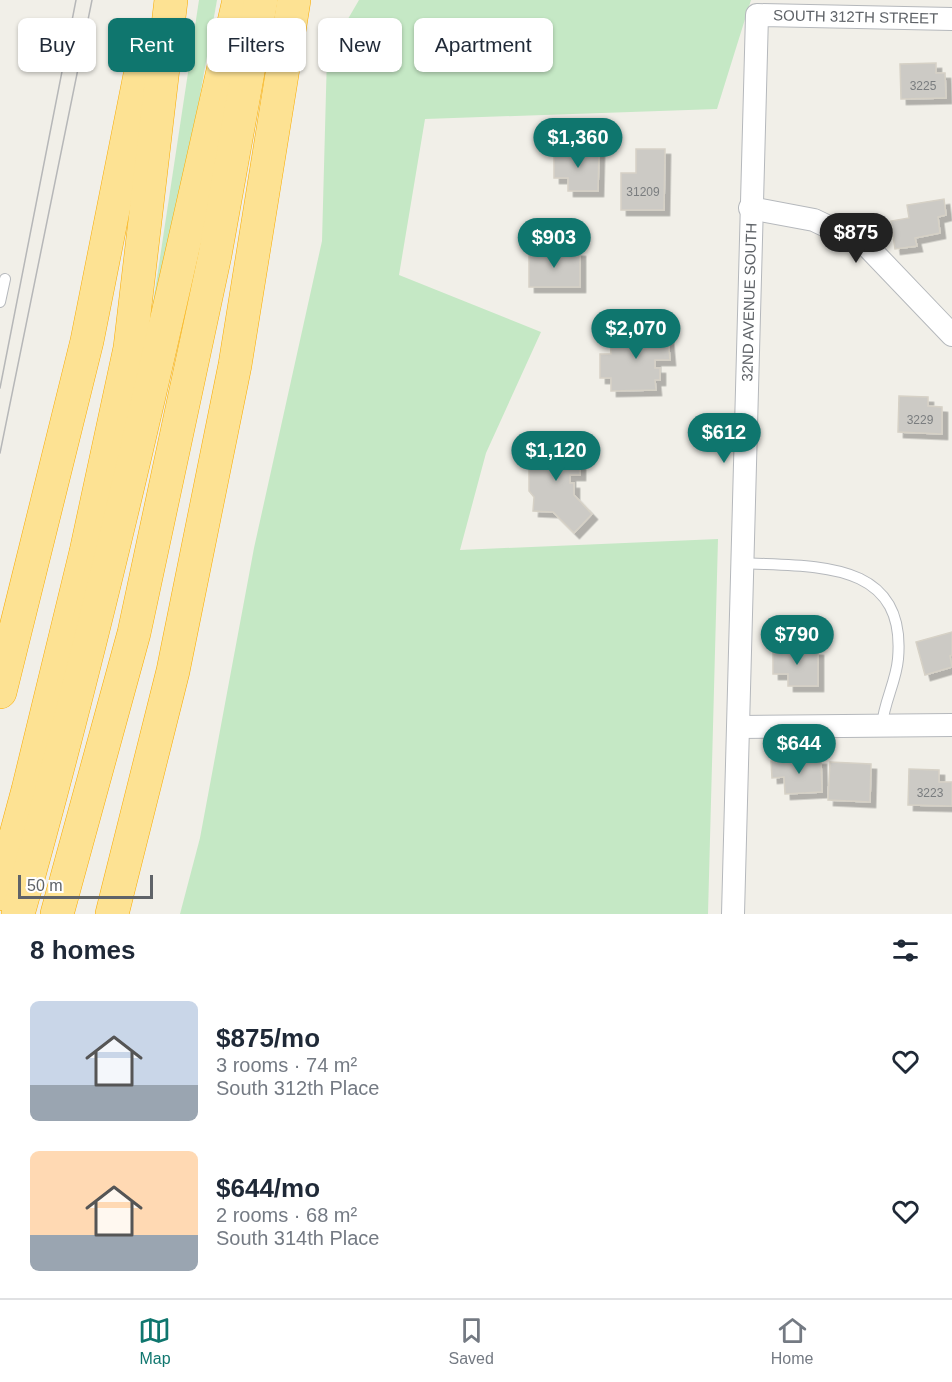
<!DOCTYPE html>
<meta charset="utf-8">
<style>
:root{--surface:#fff;--page:#f6f6f7;--text:#1f2937;--muted:#747a83;--line:#e0e1e3;--accent:#0f766e}
body{margin:0;font-family:Arial,sans-serif;background:var(--page);color:var(--text);height:100vh;display:flex;flex-direction:column;font-size:22px;white-space:nowrap}
*{box-sizing:border-box;margin:0}
p{font-size:20px;color:var(--muted)}
.icon{flex:none;width:33px;height:33px;fill:none;stroke:currentColor;stroke-width:2;stroke-linecap:round;stroke-linejoin:round}
.map{position:relative;height:914px;overflow:hidden}
.details{display:flex;flex-direction:column;background:var(--surface);flex:1}
.details>*{flex:none}
.banner{position:absolute;left:18px;top:18px;width:600px;height:54px;display:flex;gap:12px}
.scale{position:absolute;left:18px;bottom:15px;width:135px;box-sizing:border-box;padding-left:6px;border:3px solid #5f6368;border-top:0;font-size:16px;line-height:21px;white-space:nowrap;color:#5f6368;-webkit-text-stroke:4px #fff;paint-order:stroke}
.price{position:absolute;translate:-50% -51px;padding:0 14px;border-radius:21px;background:var(--accent);color:#fff;font-size:20px;line-height:39px;filter:drop-shadow(0 2px 3px #0008)}
.price::after{content:'';position:absolute;left:50%;top:36px;width:18px;height:14px;margin-left:-9px;background:inherit;clip-path:polygon(0 0,100% 0,50% 100%)}
.price.active{background:#222;color:#fff}
ul{padding:0;list-style:none}
li{display:flex;align-items:center;gap:18px;height:150px;padding:0 30px}
li span{display:grid;place-items:center;flex:none;width:168px;height:120px;border-radius:9px;color:#555}
li>.icon{margin-inline-start:auto}
span .icon{width:72px;height:72px;fill:#fffc;stroke-width:1}
li b{font-size:26px}
h2{display:flex;justify-content:space-between;align-items:center;height:72px;padding:0 30px;font-size:26px}
.tag{padding:0 21px;border-radius:9px;background:var(--surface);box-shadow:0 2px 4px #0004;font-size:21px;line-height:54px}
.tag.active{background:var(--accent);color:#fff}
.tab-bar{display:flex;justify-content:space-around;align-items:center;height:84px;border-top:2px solid var(--line);background:var(--surface);font-size:16px;color:var(--muted)}
.tab-bar a{display:grid;justify-items:center;gap:3px}
.tab-bar .active{color:var(--accent)}
.map>svg:first-child{display:block}
</style>
<div class="map">
<svg width="952" height="914" viewBox="0 0 952 914">
<defs>
<filter id="shadow"><feDropShadow dx="5.5" dy="5.5" stdDeviation="0" flood-color="#0004"/></filter>
</defs>
<rect width="100%" height="100%" fill="#f1efe8"/>
<g fill="#c5e8c5">
<polygon points="199,0 217,0 183,191 151,317"/>
<polygon points="359,0 751,0 717,109 425,119 399,275 541,332 486,453 460,550 718,539 708,914 180,914 200,838 254,548 322,241 327,55"/>
</g>
<g fill="#cccac5" stroke="#d6d1c6" stroke-width="1.5" filter="url(#shadow)">
<polygon points="936,63 936,73 945,73 946,98 901,99 900,64"/>
<polygon points="636,149 665,149 664,210 621,210 621,173 636,173"/>
<polygon points="554,150 599,151 598,191 568,191 568,178 554,178"/>
<polygon points="944,199 946,215 938,217 940,233 915,238 917,246 895,249 891,221 909,218 907,205"/>
<rect x="529" y="251" width="51" height="36"/>
<polygon points="640,326 667,326 670,360 655,360 655,368 660,368 660,380 655,380 656,390 611,391 611,378 600,378 600,354 611,354 610,339 640,339"/>
<polygon points="899,396 928,397 928,406 942,407 942,434 898,432"/>
<polygon points="533,440 574,441 574,461 580,461 580,475 570,475 570,483 574,483 574,495 592,514 574,533 553,512 533,511 534,497 529,491 529,458 533,458"/>
<polygon points="952,632 952,655 950,656 952,667 925,675 916,642"/>
<polygon points="773,650 818,650 818,686 788,686 788,674 773,674"/>
<polygon points="821,759 822,792 785,794 784,777 772,778 771,761"/>
<polygon points="830,762 871,764 870,802 828,800"/>
<polygon points="909,769 939,770 939,782 952,782 952,806 908,805"/>
</g>
<g fill="none" stroke-linecap="round" stroke-linejoin="round">
<g stroke="#b5b8bc" stroke-width="12">
<g id="lane">
<polyline points="0,302 5,279"/>
<path d="M742,563C812,567 907,558 898,659C896,682 884,702 882,725"/>
</g>
</g>
<g stroke="#b5b8bc" stroke-width="24">
<g id="street">
<polyline points="750,208 814,220 866,245 952,335"/>
<polyline points="739,727 952,725"/>
<path id="s1" d="M733,914L757,15L952,19"/>
</g>
</g>
<g stroke="#f9ab00" stroke-width="34">
<g id="highway">
<polyline points="0,692 87,341 146,45"/>
<polyline points="0,894 28,790 86,552 130,348 171,0"/>
<path d="M18,914C103,612 170,305 239,0"/>
<polyline points="57,914 134,633 215,255 261,0"/>
<polyline points="112,914 173,671 235,365 294,0"/>
</g>
</g>
<use href="#lane" stroke="#fff" stroke-width="10"/>
<use href="#street" stroke="#fff" stroke-width="22"/>
<use href="#highway" stroke="#fde293" stroke-width="33"/>
<g stroke="#b6b7b8" stroke-width="1.5">
<polyline points="0,388 76,0"/>
<polyline points="0,453 92,0"/>
</g>
</g>
<g text-anchor="middle" stroke-width="5" stroke-linejoin="round" paint-order="stroke">
<g font-size="12" fill="#7a7d7f">
<text x="923" y="90">3225</text>
<text x="643" y="196">31209</text>
<text x="920" y="424">3229</text>
<text x="930" y="797">3223</text>
</g>
<g font-size="15" fill="#5f6368" stroke="#fff">
<text dy="5" stroke="none"><textPath href="#s1" startOffset="998">SOUTH 312TH STREET</textPath></text>
<text dy="5" stroke="none"><textPath href="#s1" startOffset="612">32ND AVENUE SOUTH</textPath></text>
</g>
</g>
</svg>
<div class="scale">50 m</div>
<b class="price" style="left:578px;top:169px">$1,360</b>
<b class="price active" style="left:856px;top:264px">$875</b>
<b class="price" style="left:554px;top:269px">$903</b>
<b class="price" style="left:636px;top:360px">$2,070</b>
<b class="price" style="left:724px;top:464px">$612</b>
<b class="price" style="left:556px;top:482px">$1,120</b>
<b class="price" style="left:797px;top:666px">$790</b>
<b class="price" style="left:799px;top:775px">$644</b>
<div class="banner">
<a class="tag">Buy</a>
<a class="tag active">Rent</a>
<a class="tag">Filters</a>
<a class="tag">New</a>
<a class="tag">Apartment</a>
</div>
</div>
<section class="details">
<h2>8 homes<svg class="icon" aria-label="filters" viewBox="0 0 24 24"><path d="M4 7h16M4 17h16"/><circle cx="9" cy="7" r="2"/><circle cx="15" cy="17" r="2"/></svg></h2>
<ul>
<li><span style="background:linear-gradient(#c9d6e8 70%,#9aa5b1 0)"><svg class="icon" aria-label="home" viewBox="0 0 24 24"><path d="M3 11l9-7 9 7M6 9v11h12V9"/></svg></span><div><b>$875/mo</b><p>3 rooms · 74 m²</p><p>South 312th Place</p></div><svg class="icon" aria-label="heart" viewBox="0 0 24 24"><path d="M12 20l-8-8c-3-5 5-10 8-4 3-6 11-1 8 4z"/></svg></li>
<li><span style="background:linear-gradient(#ffd9b3 70%,#9aa5b1 0)"><svg class="icon" aria-label="home" viewBox="0 0 24 24"><path d="M3 11l9-7 9 7M6 9v11h12V9"/></svg></span><div><b>$644/mo</b><p>2 rooms · 68 m²</p><p>South 314th Place</p></div><svg class="icon" aria-label="heart" viewBox="0 0 24 24"><path d="M12 20l-8-8c-3-5 5-10 8-4 3-6 11-1 8 4z"/></svg></li>
</ul>
</section>
<nav class="tab-bar">
<a class="active"><svg class="icon" aria-label="map" viewBox="0 0 24 24"><path d="M3 6l6-2 6 2 6-2v14l-6 2-6-2-6 2zM9 4v14M15 6v14"/></svg>Map</a>
<a><svg class="icon" aria-label="saved" viewBox="0 0 24 24"><path d="M7 4h10v16l-5-4-5 4z"/></svg>Saved</a>
<a><svg class="icon" aria-label="home" viewBox="0 0 24 24"><path d="M3 11l9-7 9 7M6 9v11h12V9"/></svg>Home</a>
</nav>
